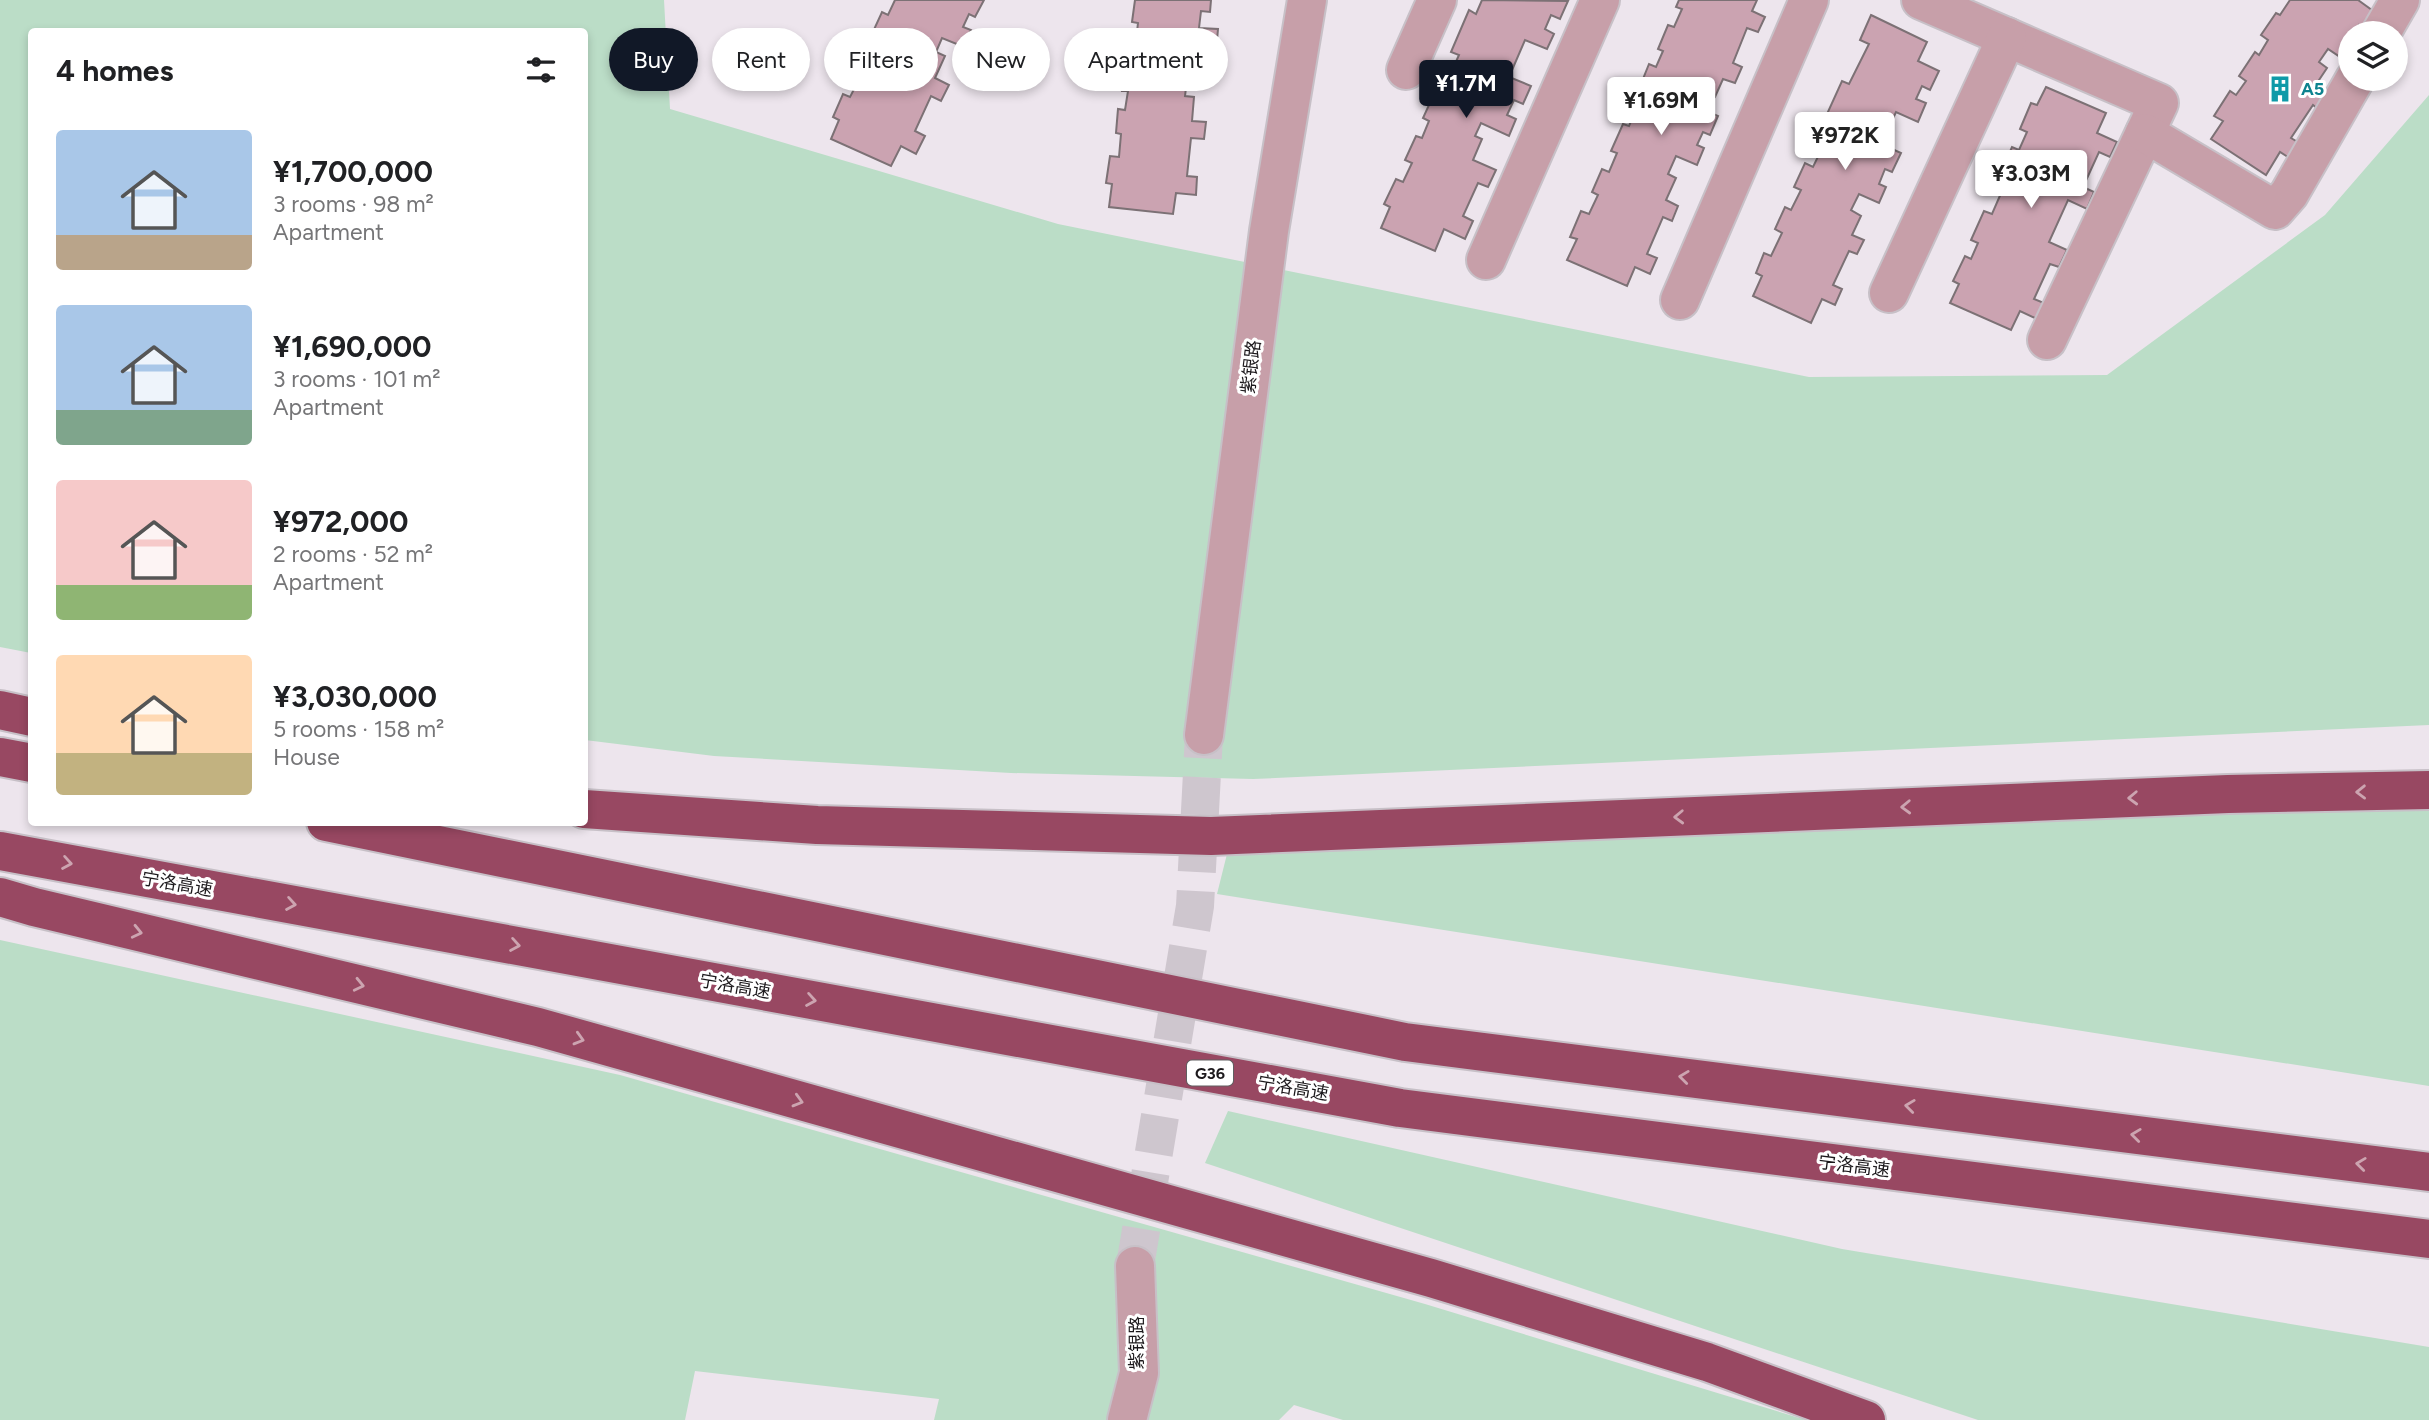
<!DOCTYPE html>
<meta charset="utf-8">
<style>
:root{--surface:#fff;--page:#f2f2f2;--text:#202124;--muted:#757577;--accent:#111827}
body{margin:0;font-family:Figtree,"Noto Sans SC",sans-serif;background:var(--page);color:var(--text);height:100vh;display:flex;flex-direction:column;font-size:26px;white-space:nowrap}
*{box-sizing:border-box;margin:0}
p{font-size:23px;color:var(--muted)}
.icon{flex:none;width:38px;height:38px;fill:none;stroke:currentColor;stroke-width:2;stroke-linecap:round;stroke-linejoin:round}
.map{position:relative;flex:1;overflow:hidden}
.side{position:absolute;left:28px;top:28px;width:560px;height:798px;display:flex;flex-direction:column;background:var(--surface);border-radius:7px;box-shadow:0 4px 10px #0003}
.side>*{flex:none}
.top-card{position:absolute;left:609px;top:28px;width:665px;height:63px;display:flex;gap:14px}
.tools{position:absolute;left:2338px;top:21px;display:grid;gap:14px}
.tools a{display:grid;place-items:center;width:70px;height:70px;border-radius:50%;background:var(--surface);box-shadow:0 4px 10px #0003;font-size:35px}
.price{position:absolute;translate:-50% -60px;padding:0 16px;border-radius:7px;background:#fff;color:#222;font-size:23px;line-height:46px;filter:drop-shadow(0 2px 4px #0008)}
.price::after{content:'';position:absolute;left:50%;top:42px;width:21px;height:16px;margin-left:-10px;background:inherit;clip-path:polygon(0 0,100% 0,50% 100%)}
.price.current{background:var(--accent);color:#fff}
ul{padding:0;list-style:none}
li{display:flex;align-items:center;gap:21px;height:175px;padding:0 28px}
li span{display:grid;place-items:center;flex:none;width:196px;height:140px;border-radius:7px;color:#555}
li>.icon{margin-inline-start:auto}
span .icon{width:84px;height:84px;fill:#fffc;stroke-width:1}
li b{font-size:30px}
h2{display:flex;justify-content:space-between;align-items:center;height:84px;padding:0 28px;font-size:30px}
.chip{padding:0 24px;border-radius:32px;background:var(--surface);box-shadow:0 4px 10px #0003;font-size:24px;line-height:63px}
.chip.current{background:var(--accent);color:#fff}
.map>svg:first-child{display:block}
</style>
<div class="map">
<svg width="2429" height="1420" viewBox="0 0 2429 1420">
<rect width="100%" height="100%" fill="#ede5ed"/>
<g fill="#bbddc7">
<polygon points="0,0 664,0 670,109 1058,224 1809,377 2107,375 2325,215 2429,95 2429,725 1253,779 1011,773 714,756 585,740 584,32 32,32 31,653 0,647"/>
<polygon points="2429,805 2429,1086 1217,894 1230,842"/>
<polygon points="0,940 620,1075 1425,1304 1806,1420 1343,1420 1294,1405 1279,1420 934,1420 939,1399 695,1371 685,1420 0,1420"/>
<polygon points="1228,1111 1842,1249 2429,1347 2429,1420 1978,1420 1205,1163"/>
</g>
<g fill="#cba3b1" stroke="#7c7175" stroke-width="2">
<polygon points="895,0 984,0 975,17 969,14 963,27 971,30 964,47 942,38 936,52 945,56 935,78 949,85 941,101 931,96 915,131 925,136 916,154 901,146 891,166 831,139 839,120 833,117 843,94 850,97 861,76 854,72 865,48 872,51 878,38 871,36 882,12 888,15"/>
<polygon points="1135,0 1211,0 1210,12 1201,11 1199,28 1218,29 1216,51 1207,50 1205,64 1213,64 1211,82 1187,80 1185,96 1194,97 1192,121 1206,122 1204,139 1191,138 1187,176 1197,177 1196,195 1176,193 1173,214 1109,207 1112,184 1106,183 1110,156 1119,157 1121,134 1116,133 1118,109 1125,110 1128,91 1122,91 1125,65 1133,65 1138,23 1132,22"/>
<polygon points="1482,0 1568,1 1560,19 1551,15 1545,29 1554,34 1547,49 1525,40 1509,77 1531,86 1523,104 1514,100 1507,115 1516,119 1509,136 1481,123 1475,136 1482,139 1473,160 1496,170 1488,187 1478,183 1463,216 1473,221 1465,239 1444,229 1435,251 1381,228 1390,207 1384,204 1396,179 1403,182 1412,163 1405,160 1416,136 1422,138 1429,121 1423,118 1434,94 1440,97 1459,55 1451,52 1469,10 1476,14"/>
<polygon points="1679,0 1757,0 1752,11 1765,17 1758,32 1747,28 1733,63 1742,67 1735,83 1723,79 1715,97 1703,92 1697,107 1718,116 1710,135 1703,132 1697,145 1704,148 1697,165 1676,156 1668,174 1676,178 1666,200 1678,206 1672,221 1663,217 1647,254 1657,258 1650,274 1635,267 1627,286 1567,260 1577,239 1570,237 1581,211 1589,214 1598,195 1592,192 1602,169 1609,172 1617,153 1611,151 1623,124 1629,126 1644,91 1639,89 1649,64 1656,67 1663,51 1658,49 1668,25 1674,27 1682,9 1676,7"/>
<polygon points="2290,0 2358,0 2376,13 2365,30 2359,25 2354,33 2350,33 2350,55 2346,61 2328,49 2319,62 2327,68 2315,86 2327,95 2318,109 2313,105 2291,138 2301,144 2291,159 2280,152 2266,175 2211,139 2223,121 2214,116 2230,91 2236,95 2246,81 2239,76 2255,52 2259,55 2268,40 2261,35 2276,13 2280,15"/>
<polygon points="1871,15 1927,42 1918,61 1939,71 1930,90 1922,86 1916,99 1926,103 1918,122 1896,112 1881,144 1901,153 1892,172 1885,169 1879,184 1886,187 1879,203 1859,194 1851,210 1861,216 1852,235 1864,240 1857,254 1849,251 1833,285 1842,289 1835,305 1822,299 1811,323 1753,296 1762,276 1756,273 1764,253 1771,256 1782,233 1775,229 1785,207 1791,210 1801,190 1794,187 1805,163 1813,167 1831,130 1822,125 1842,81 1849,84 1869,44 1860,40"/>
<polygon points="2046,87 2106,113 2097,133 2117,142 2110,157 2099,152 2083,187 2094,192 2087,209 2068,200 2049,242 2067,250 2059,267 2050,264 2034,299 2044,303 2037,319 2020,311 2011,330 1950,303 1959,284 1953,281 1965,256 1971,259 1978,243 1971,240 1984,211 1992,214 2009,175 2001,172 2012,147 2019,150 2027,132 2020,129 2031,103 2037,105"/>
</g>
<g fill="none" stroke-linecap="round" stroke-linejoin="round">
<polyline stroke="#cec6ce" stroke-width="38" stroke-dasharray="38 19" stroke-linecap="butt" points="1135,1266 1195,906 1204,735"/>
<g stroke="#c7c0c7" stroke-width="42">
<g id="minor">
<polyline points="1921,0 2159,103 2047,340"/>
<polyline points="2381,33 2400,0"/>
<polyline points="1406,70 1437,0"/>
<polyline points="2145,133 2275,210 2289,194 2355,79"/>
<polyline points="1486,260 1600,0"/>
<polyline points="1889,293 2007,37"/>
<polyline points="1680,300 1809,0"/>
<polyline points="1204,735 1269,231 1307,0"/>
<polyline points="1127,1420 1139,1373 1135,1266"/>
</g>
</g>
<g stroke="#c7c0c7" stroke-width="42">
<g id="highway">
<polyline points="0,710 32,717"/>
<polyline points="0,757 32,763"/>
<polyline points="584,809 817,825 1211,836 2228,794 2429,790"/>
<polyline points="326,822 1405,1042 2429,1172"/>
<polyline points="0,851 1400,1108 2429,1239"/>
<polyline points="0,897 34,907 538,1027 1431,1278 1707,1362 1866,1420"/>
</g>
</g>
<use href="#minor" stroke="#c79fa9" stroke-width="38"/>
<use href="#highway" stroke="#984862" stroke-width="38"/>
</g>
<defs><path id="oneway-chevron" d="M-2-3.5L2.5 0L-2 3.5" fill="none" stroke-width="1.6" stroke-linecap="round" stroke-linejoin="round" transform="scale(1.75)"/></defs>
<g stroke="#cca4b0">
<use href="#oneway-chevron" transform="translate(2361 792) rotate(179)"/>
<use href="#oneway-chevron" transform="translate(2133 798) rotate(178)"/>
<use href="#oneway-chevron" transform="translate(1906 807) rotate(178)"/>
<use href="#oneway-chevron" transform="translate(1679 817) rotate(178)"/>
<use href="#oneway-chevron" transform="translate(67 863) rotate(10)"/>
<use href="#oneway-chevron" transform="translate(291 904) rotate(10)"/>
<use href="#oneway-chevron" transform="translate(137 932) rotate(13)"/>
<use href="#oneway-chevron" transform="translate(515 945) rotate(10)"/>
<use href="#oneway-chevron" transform="translate(359 985) rotate(13)"/>
<use href="#oneway-chevron" transform="translate(811 1000) rotate(10)"/>
<use href="#oneway-chevron" transform="translate(579 1039) rotate(16)"/>
<use href="#oneway-chevron" transform="translate(1684 1077) rotate(-173)"/>
<use href="#oneway-chevron" transform="translate(798 1101) rotate(16)"/>
<use href="#oneway-chevron" transform="translate(1910 1106) rotate(-173)"/>
<use href="#oneway-chevron" transform="translate(2136 1135) rotate(-173)"/>
<use href="#oneway-chevron" transform="translate(2361 1164) rotate(-173)"/>
</g>
<defs>
<g id="building-bare" transform="scale(2.1)"><path d="M-4-6H4V6H1V3H-1V6H-4ZM-2.5-4.3h1.7v1.8h-1.7ZM.8-4.3h1.7v1.8H.8ZM-2.5-1h1.7V.8h-1.7ZM.8-1h1.7V.8H.8Z" fill="#0f9aa8" stroke="#fff" stroke-width="2.5" paint-order="stroke"/></g>
</defs>
<g fill-rule="evenodd">
<use href="#building-bare" x="2280" y="89"/>
</g>
<g text-anchor="middle" stroke-width="6" stroke-linejoin="round" paint-order="stroke">
<rect fill="#fff" stroke="#605e60" stroke-width="2" x="1187" y="1060.5" width="46" height="25" rx="5"/>
<g font-size="16" font-weight="bold" fill="#1c191c">
<text x="1210" y="1079">G36</text>
</g>
<g font-size="18" font-weight="bold" fill="#0d838f" stroke="#fff" text-anchor="start">
<text x="2301" y="95">A5</text>
</g>
<g font-size="18" fill="#1c191c" stroke="#fff">
<text transform="translate(1251 367) rotate(-83)" y="6">紫银路</text>
<text transform="translate(177 884) rotate(10)" y="6">宁洛高速</text>
<text transform="translate(735 986) rotate(10)" y="6">宁洛高速</text>
<text transform="translate(1293 1088) rotate(10)" y="6">宁洛高速</text>
<text transform="translate(1854 1166) rotate(7)" y="6">宁洛高速</text>
<text transform="translate(1137 1343) rotate(-90)" y="6">紫银路</text>
</g>
</g>
</svg>
<div class="tools">
<a><svg class="icon" aria-label="layers" viewBox="0 0 24 24"><path d="M12 4l9 5-9 5-9-5zM3 14l9 5 9-5"/></svg></a>
</div>
<b class="price current" style="left:1466px;top:120px">¥1.7M</b>
<b class="price" style="left:1661px;top:137px">¥1.69M</b>
<b class="price" style="left:1845px;top:172px">¥972K</b>
<b class="price" style="left:2031px;top:210px">¥3.03M</b>
<div class="top-card">
<a class="chip current">Buy</a>
<a class="chip">Rent</a>
<a class="chip">Filters</a>
<a class="chip">New</a>
<a class="chip">Apartment</a>
</div>
<section class="side">
<h2>4 homes<svg class="icon" aria-label="filters" viewBox="0 0 24 24"><path d="M4 7h16M4 17h16"/><circle cx="9" cy="7" r="2"/><circle cx="15" cy="17" r="2"/></svg></h2>
<ul>
<li><span style="background:linear-gradient(#a9c7e8 75%,#b9a48a 0)"><svg class="icon" aria-label="home" viewBox="0 0 24 24"><path d="M3 11l9-7 9 7M6 9v11h12V9"/></svg></span><div><b>¥1,700,000</b><p>3 rooms · 98 m²</p><p>Apartment</p></div></li>
<li><span style="background:linear-gradient(#a9c7e8 75%,#7fa58c 0)"><svg class="icon" aria-label="home" viewBox="0 0 24 24"><path d="M3 11l9-7 9 7M6 9v11h12V9"/></svg></span><div><b>¥1,690,000</b><p>3 rooms · 101 m²</p><p>Apartment</p></div></li>
<li><span style="background:linear-gradient(#f6c9c9 75%,#8fb573 0)"><svg class="icon" aria-label="home" viewBox="0 0 24 24"><path d="M3 11l9-7 9 7M6 9v11h12V9"/></svg></span><div><b>¥972,000</b><p>2 rooms · 52 m²</p><p>Apartment</p></div></li>
<li><span style="background:linear-gradient(#ffd9b3 70%,#c2b280 0)"><svg class="icon" aria-label="home" viewBox="0 0 24 24"><path d="M3 11l9-7 9 7M6 9v11h12V9"/></svg></span><div><b>¥3,030,000</b><p>5 rooms · 158 m²</p><p>House</p></div></li>
</ul>
</section>
</div>
